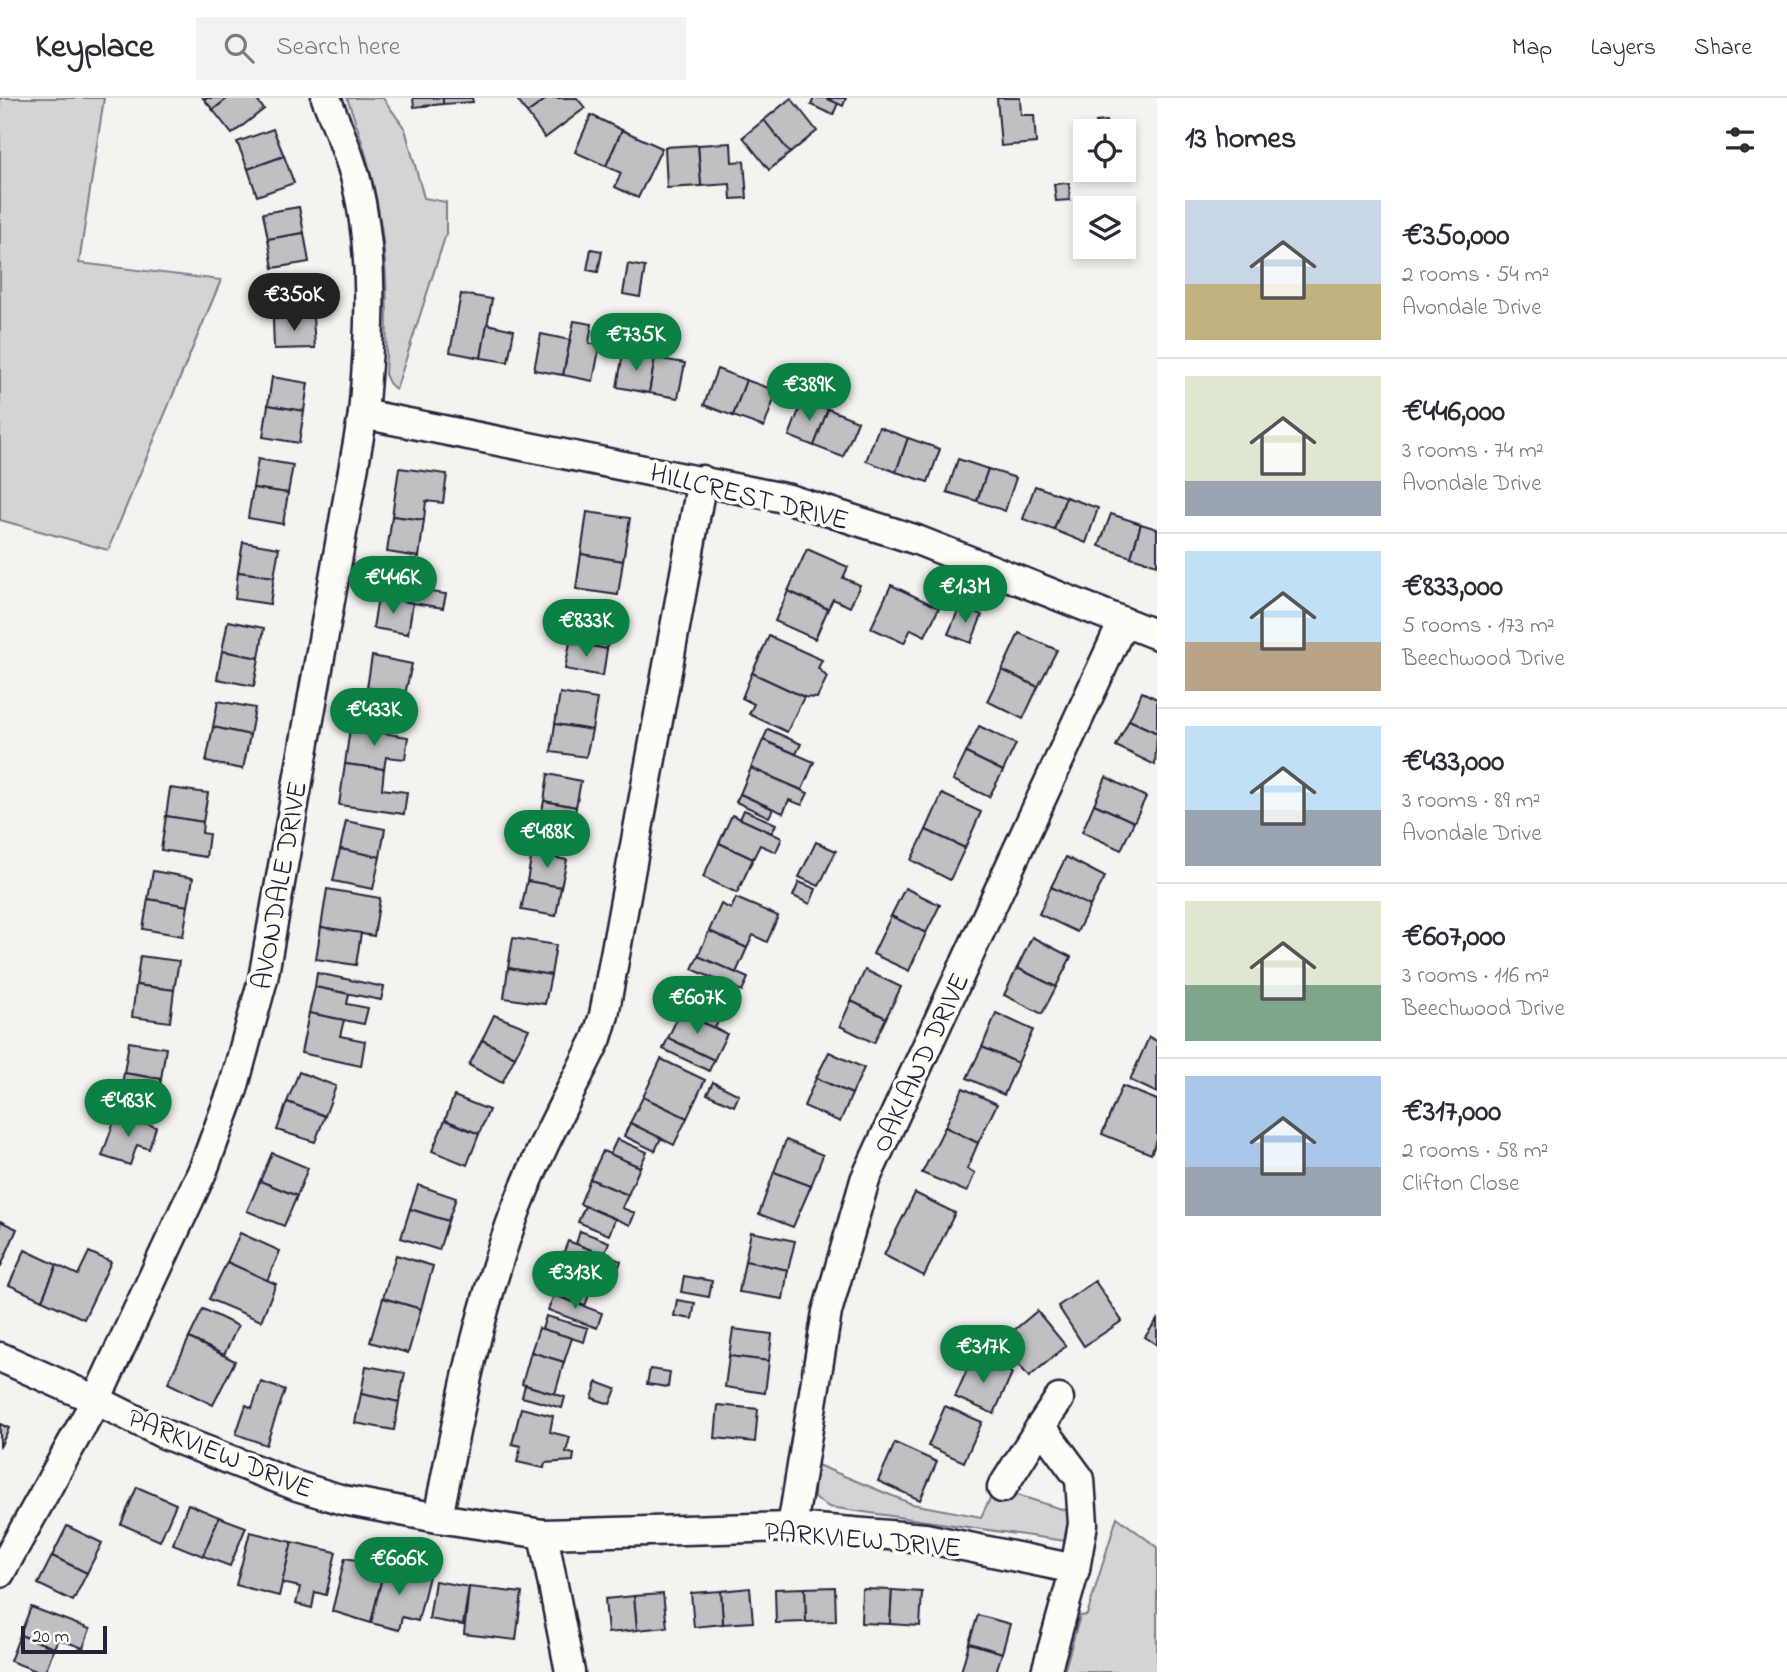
<!DOCTYPE html>
<meta charset="utf-8">
<style>
:root{--surface:#fff;--page:#f2f2f3;--text:#2b2b33;--muted:#7c7c81;--line:#e1e1e2;--accent:#0b8043}
body{margin:0;font-family:"Indie Flower",sans-serif;background:var(--page);color:var(--text);height:100vh;display:flex;flex-direction:column;font-size:26px;white-space:nowrap}
*{box-sizing:border-box;margin:0}
p{font-size:23px;color:var(--muted)}
.icon{flex:none;width:38px;height:38px;fill:none;stroke:currentColor;stroke-width:2;stroke-linecap:round;stroke-linejoin:round}
.map{position:relative;flex:1;overflow:hidden}
.drawer{display:flex;flex-direction:column;background:var(--surface);width:630px}
.drawer>*{flex:none}
.buttons{position:absolute;left:1073px;top:21px;display:grid;gap:14px}
.buttons a{display:grid;place-items:center;width:63px;height:63px;border-radius:0px;background:var(--surface);box-shadow:0 4px 10px #0003;font-size:35px}
.scale{position:absolute;left:21px;bottom:18px;width:86px;box-sizing:border-box;padding-left:7px;border:4px solid #22223b;border-top:0;font-size:19px;line-height:24px;white-space:nowrap;color:#22223b;-webkit-text-stroke:5px #fdfcf7;paint-order:stroke}
.price{position:absolute;translate:-50% -60px;padding:0 16px;border-radius:24px;background:var(--accent);color:#fff;font-size:23px;line-height:46px;filter:drop-shadow(0 2px 4px #0008)}
.price::after{content:'';position:absolute;left:50%;top:42px;width:21px;height:16px;margin-left:-10px;background:inherit;clip-path:polygon(0 0,100% 0,50% 100%)}
.price.current{background:#222;color:#fff}
ul{padding:0;list-style:none}
li{display:flex;align-items:center;gap:21px;height:175px;padding:0 28px}
li+li{border-top:2px solid var(--line)}
li span{display:grid;place-items:center;flex:none;width:196px;height:140px;border-radius:0px;color:#555}
li>.icon{margin-inline-start:auto}
span .icon{width:84px;height:84px;fill:#fffc;stroke-width:1}
li b{font-size:30px}
h2{display:flex;justify-content:space-between;align-items:center;height:84px;padding:0 28px;font-size:30px}
header{display:flex;align-items:center;gap:42px;box-sizing:border-box;height:98px;padding:0 35px;background:var(--surface);border-bottom:2px solid var(--line)}
header strong{font-size:33px}
nav{display:flex;gap:38px;margin-inline-start:auto;font-size:24px}
.search{width:490px;height:63px;background:var(--page);display:flex;align-items:center;gap:18px;box-sizing:border-box;padding:0 24px;border-radius:0px;color:var(--muted);font-size:26px}
main{display:flex;flex:1;min-height:0}
.map>svg:first-child{display:block}
</style>
<header>
<strong>Keyplace</strong>
<div class="search"><svg class="icon" aria-label="search" viewBox="0 0 24 24"><circle cx="10" cy="10" r="6"/><path d="M15 15l6 6"/></svg>Search here</div>
<nav><a>Map</a><a>Layers</a><a>Share</a></nav>
</header>
<main>
<div class="map">
<svg width="1157" height="1574" viewBox="0 0 1157 1574">
<rect width="100%" height="100%" fill="#f4f3ef"/>
<filter id="ink" filterUnits="userSpaceOnUse"><feTurbulence type="fractalNoise" baseFrequency=".0143" numOctaves="2"/><feDisplacementMap in="SourceGraphic" scale="14" xChannelSelector="R" yChannelSelector="G"/><feConvolveMatrix kernelMatrix="1 2 1 2 8 2 1 2 1" color-interpolation-filters="sRGB"/></filter>
<g filter="url(#ink)">
<g fill="#d5d4d5" stroke="#7c7b88" stroke-width="2">
<polygon points="0,0 104,0 79,165 221,182 108,452 0,422"/>
<path d="M347,0H383L405,31L424,100L446,104V136L396,292L389,285L385,276C391,171 384,98 347,0Z"/>
<polygon points="815,1366 912,1406 981,1419 995,1390 1071,1414 1065,1443 829,1409 814,1400"/>
<polygon points="1117,1419 1157,1449 1157,1574 1064,1574 1080,1518 1087,1517"/>
</g>
<g fill="#c0bfc2" stroke="#22223b" stroke-width="2">
<polygon points="203,0 228,0 213,12"/>
<polygon points="228,0 255,0 264,11 232,36 213,12"/>
<polygon points="413,0 443,0 443,6 414,9"/>
<polygon points="443,0 472,0 473,4 443,6"/>
<polygon points="516,0 548,0 527,15"/>
<polygon points="548,0 577,0 585,10 545,40 527,15"/>
<polygon points="791,0 817,33 790,55 764,22"/>
<polygon points="814,0 826,0 838,5 833,17 811,7"/>
<polygon points="826,0 846,0 843,8"/>
<polygon points="997,0 1020,0 1021,17 1034,17 1036,45 1001,48"/>
<polygon points="591,17 622,32 606,68 575,54"/>
<polygon points="764,22 790,55 769,72 743,39"/>
<polygon points="1106,23 1107,33 1097,33 1096,24"/>
<polygon points="273,31 284,58 248,71 237,44"/>
<polygon points="622,32 662,50 638,100 615,89 621,75 606,68"/>
<polygon points="731,45 732,64 744,63 747,100 731,101 730,86 701,88 698,47"/>
<polygon points="698,47 701,88 667,90 665,49"/>
<polygon points="284,58 294,85 257,98 248,71"/>
<polygon points="1069,85 1070,102 1056,103 1054,86"/>
<polygon points="299,109 304,135 268,141 263,115"/>
<polygon points="304,135 309,164 273,170 268,141"/>
<polygon points="591,151 602,153 598,174 587,172"/>
<polygon points="628,166 645,169 640,199 623,196"/>
<polygon points="312,191 313,219 273,221 272,193"/>
<polygon points="461,196 492,201 481,260 450,254"/>
<polygon points="313,219 315,250 274,251 273,221"/>
<polygon points="574,223 592,226 589,245 600,247 593,283 563,277"/>
<polygon points="487,226 514,232 508,264 481,260"/>
<polygon points="541,236 570,242 563,277 534,272"/>
<polygon points="623,255 655,260 649,295 617,289"/>
<polygon points="655,260 685,265 678,300 649,295"/>
<polygon points="717,271 746,282 733,318 704,307"/>
<polygon points="272,279 308,285 304,313 268,307"/>
<polygon points="746,282 777,293 764,329 733,318"/>
<polygon points="803,302 828,311 814,348 789,338"/>
<polygon points="268,307 304,313 299,345 263,339"/>
<polygon points="828,311 858,323 843,359 814,348"/>
<polygon points="879,329 908,340 896,374 866,363"/>
<polygon points="908,340 940,351 928,384 896,374"/>
<polygon points="258,361 293,367 288,395 253,390"/>
<polygon points="958,361 988,371 977,403 947,394"/>
<polygon points="399,370 447,376 443,405 426,403 424,422 392,418"/>
<polygon points="988,371 1016,380 1005,413 977,403"/>
<polygon points="1035,388 1066,399 1054,432 1023,421"/>
<polygon points="253,390 288,395 283,426 248,420"/>
<polygon points="1066,399 1098,410 1086,445 1054,432"/>
<polygon points="587,414 630,420 623,463 581,456"/>
<polygon points="1111,416 1141,426 1131,459 1099,448"/>
<polygon points="392,418 424,422 419,459 387,454"/>
<polygon points="1141,426 1157,431 1157,467 1131,459"/>
<polygon points="243,444 279,450 274,479 238,474"/>
<polygon points="807,451 848,469 843,480 860,487 850,509 833,501 828,511 788,493"/>
<polygon points="581,456 623,463 618,497 576,491"/>
<polygon points="382,472 432,480 430,494 446,496 443,510 378,499"/>
<polygon points="238,474 274,479 270,506 235,501"/>
<polygon points="891,487 939,510 925,538 911,531 904,545 871,530"/>
<polygon points="788,493 828,511 815,541 775,523"/>
<polygon points="378,499 413,505 408,536 373,530"/>
<polygon points="960,508 982,517 971,545 948,536"/>
<polygon points="576,514 613,521 607,551 570,544"/>
<polygon points="228,523 264,530 259,560 222,553"/>
<polygon points="1019,535 1057,552 1038,589 1002,572"/>
<polygon points="769,538 822,562 818,570 827,579 817,600 804,599 752,575"/>
<polygon points="570,544 607,551 603,578 565,571"/>
<polygon points="222,553 259,560 254,588 217,581"/>
<polygon points="372,558 412,566 405,596 367,590"/>
<polygon points="1002,572 1038,589 1023,621 987,603"/>
<polygon points="752,575 804,599 787,634 749,616 754,606 742,600"/>
<polygon points="367,590 405,596 400,625 362,618"/>
<polygon points="1142,594 1157,601 1157,635 1129,622"/>
<polygon points="560,595 597,601 592,632 555,626"/>
<polygon points="218,603 255,610 250,637 213,629"/>
<polygon points="1129,622 1157,635 1155,667 1116,648"/>
<polygon points="555,626 592,632 586,659 551,654"/>
<polygon points="979,628 1016,646 1003,673 966,655"/>
<polygon points="213,629 250,637 243,671 206,664"/>
<polygon points="350,630 408,639 405,661 386,659 384,671 345,666"/>
<polygon points="768,631 801,646 796,656 763,642"/>
<polygon points="763,642 814,664 802,692 751,670"/>
<polygon points="966,655 1003,673 989,699 953,682"/>
<polygon points="345,666 384,671 382,691 407,694 404,716 339,707"/>
<polygon points="751,670 808,695 802,707 789,702 783,715 740,696"/>
<polygon points="548,676 581,683 576,709 544,703"/>
<polygon points="1106,679 1146,699 1134,724 1094,706"/>
<polygon points="170,690 208,695 203,724 166,718"/>
<polygon points="740,696 773,711 769,719 736,704"/>
<polygon points="942,696 981,714 965,750 926,732"/>
<polygon points="544,703 576,709 571,738 538,732"/>
<polygon points="1094,706 1134,724 1121,752 1082,734"/>
<polygon points="744,712 776,726 772,735 740,721"/>
<polygon points="732,717 782,740 776,754 760,747 753,761 719,745"/>
<polygon points="166,718 203,724 202,735 209,736 206,759 161,752"/>
<polygon points="346,723 385,731 380,759 340,751"/>
<polygon points="926,732 965,750 950,782 911,762"/>
<polygon points="816,744 836,753 819,788 799,779"/>
<polygon points="719,745 753,761 737,795 703,779"/>
<polygon points="340,751 380,759 373,791 333,783"/>
<polygon points="532,755 567,762 561,789 527,783"/>
<polygon points="1066,759 1105,779 1090,808 1051,789"/>
<polygon points="153,773 193,780 188,808 148,801"/>
<polygon points="527,783 561,789 556,818 521,812"/>
<polygon points="799,784 816,791 810,806 793,798"/>
<polygon points="1051,789 1090,808 1077,834 1039,816"/>
<polygon points="905,790 940,807 926,835 891,818"/>
<polygon points="327,791 380,800 374,838 321,829"/>
<polygon points="736,800 778,818 767,844 753,837 747,850 709,833 721,806 731,811"/>
<polygon points="148,801 188,808 183,838 143,831"/>
<polygon points="891,818 926,835 909,873 873,856"/>
<polygon points="321,829 361,835 356,867 316,861"/>
<polygon points="709,833 747,850 736,875 698,858"/>
<polygon points="1032,839 1071,859 1056,889 1017,870"/>
<polygon points="513,840 556,847 551,877 508,870"/>
<polygon points="140,858 179,863 174,892 136,887"/>
<polygon points="698,858 748,880 742,893 692,871"/>
<polygon points="508,870 551,877 545,906 504,900"/>
<polygon points="1017,870 1056,889 1042,916 1004,897"/>
<polygon points="865,872 901,889 886,920 851,903"/>
<polygon points="317,875 384,889 381,902 315,889"/>
<polygon points="707,884 732,895 715,930 680,914 693,887 703,892"/>
<polygon points="136,887 174,892 170,924 132,919"/>
<polygon points="315,889 349,896 347,906 368,910 364,926 309,915"/>
<polygon points="851,903 886,920 874,945 840,928"/>
<polygon points="680,914 727,936 714,962 668,940"/>
<polygon points="309,915 344,922 340,938 365,943 361,968 301,955"/>
<polygon points="996,915 1033,932 1018,965 982,949"/>
<polygon points="494,917 529,931 515,959 482,942"/>
<polygon points="1149,939 1157,943 1157,995 1130,982"/>
<polygon points="668,940 714,962 709,973 663,951"/>
<polygon points="482,942 515,959 502,985 469,967"/>
<polygon points="129,944 166,950 161,981 124,975"/>
<polygon points="982,949 1018,965 1004,997 967,980"/>
<polygon points="829,954 864,970 852,996 816,980"/>
<polygon points="661,961 705,982 687,1020 643,999"/>
<polygon points="299,974 336,988 325,1018 287,1004"/>
<polygon points="124,975 161,981 157,1008 119,1002"/>
<polygon points="816,980 852,996 840,1024 804,1008"/>
<polygon points="713,984 739,997 734,1008 707,996"/>
<polygon points="1122,988 1157,1002 1157,1042 1151,1056 1102,1036"/>
<polygon points="963,990 997,1006 978,1045 945,1029"/>
<polygon points="454,998 489,1012 479,1036 445,1022"/>
<polygon points="643,999 687,1020 674,1047 630,1025"/>
<polygon points="287,1004 325,1018 315,1044 277,1032"/>
<polygon points="117,1015 156,1029 149,1051 137,1047 130,1067 102,1058"/>
<polygon points="445,1022 479,1036 467,1067 432,1053"/>
<polygon points="630,1025 661,1040 655,1053 624,1038"/>
<polygon points="945,1029 978,1045 967,1071 975,1075 967,1094 922,1075"/>
<polygon points="617,1041 647,1054 640,1069 610,1056"/>
<polygon points="786,1042 823,1057 811,1088 774,1074"/>
<polygon points="603,1053 640,1069 628,1097 590,1081"/>
<polygon points="272,1055 308,1070 297,1098 260,1083"/>
<polygon points="774,1074 811,1088 793,1129 759,1116"/>
<polygon points="590,1081 628,1097 622,1110 635,1115 630,1127 580,1106"/>
<polygon points="260,1083 297,1098 284,1128 247,1113"/>
<polygon points="418,1087 456,1100 448,1123 410,1111"/>
<polygon points="915,1095 955,1115 924,1178 884,1157"/>
<polygon points="585,1108 615,1121 609,1137 578,1124"/>
<polygon points="410,1111 448,1123 439,1152 401,1140"/>
<polygon points="0,1123 17,1131 0,1170"/>
<polygon points="580,1133 609,1144 604,1157 576,1146"/>
<polygon points="751,1134 795,1143 788,1172 745,1163"/>
<polygon points="240,1135 280,1153 267,1183 227,1164"/>
<polygon points="568,1143 621,1163 616,1177 599,1171 595,1180 559,1167"/>
<polygon points="25,1152 57,1167 42,1202 9,1187"/>
<polygon points="89,1154 111,1164 84,1221 42,1202 57,1167 78,1177"/>
<polygon points="396,1157 433,1168 421,1211 383,1200"/>
<polygon points="745,1163 788,1172 783,1201 739,1194"/>
<polygon points="227,1164 276,1186 261,1223 209,1201"/>
<polygon points="559,1167 595,1180 585,1208 549,1195"/>
<polygon points="684,1178 712,1183 709,1199 681,1194"/>
<polygon points="1095,1183 1122,1223 1084,1248 1058,1208"/>
<polygon points="554,1197 602,1215 597,1230 548,1212"/>
<polygon points="383,1200 421,1211 408,1255 370,1244"/>
<polygon points="677,1202 695,1205 692,1221 674,1218"/>
<polygon points="203,1211 238,1228 224,1257 189,1240"/>
<polygon points="1037,1213 1066,1248 1029,1279 1000,1244"/>
<polygon points="546,1218 588,1230 584,1244 542,1231"/>
<polygon points="1157,1222 1157,1247 1145,1239"/>
<polygon points="539,1230 572,1240 564,1264 531,1254"/>
<polygon points="733,1231 772,1236 769,1263 729,1258"/>
<polygon points="189,1240 235,1263 213,1307 168,1285"/>
<polygon points="531,1254 564,1264 555,1296 522,1286"/>
<polygon points="729,1258 769,1263 765,1295 725,1289"/>
<polygon points="973,1258 1012,1275 994,1316 955,1299"/>
<polygon points="366,1268 405,1275 399,1304 361,1296"/>
<polygon points="650,1271 670,1274 668,1289 647,1286"/>
<polygon points="261,1284 285,1292 266,1347 236,1336 246,1307 252,1310"/>
<polygon points="597,1284 616,1291 610,1306 592,1300"/>
<polygon points="525,1287 565,1299 562,1310 522,1299"/>
<polygon points="361,1296 399,1304 394,1332 355,1325"/>
<polygon points="718,1307 758,1311 755,1344 715,1340"/>
<polygon points="945,1308 982,1324 964,1364 928,1348"/>
<polygon points="521,1310 553,1318 550,1334 570,1339 566,1354 574,1356 573,1363 545,1365 544,1370 517,1364 521,1348 512,1346"/>
<polygon points="0,1326 9,1330 0,1349"/>
<polygon points="895,1345 937,1364 920,1402 878,1383"/>
<polygon points="137,1389 176,1406 160,1443 121,1426"/>
<polygon points="188,1406 219,1419 203,1458 173,1446"/>
<polygon points="219,1419 246,1429 230,1468 203,1458"/>
<polygon points="67,1428 102,1445 87,1475 52,1458"/>
<polygon points="250,1434 292,1444 279,1498 236,1487"/>
<polygon points="292,1444 336,1454 326,1497 315,1494 312,1510 296,1506 300,1489 282,1485"/>
<polygon points="52,1458 87,1475 73,1503 38,1486"/>
<polygon points="345,1460 385,1467 371,1525 332,1513"/>
<polygon points="385,1467 429,1478 418,1523 402,1519 399,1532 371,1525"/>
<polygon points="435,1483 469,1489 463,1527 429,1521"/>
<polygon points="469,1489 522,1495 516,1542 464,1536"/>
<polygon points="835,1489 836,1523 806,1524 805,1490"/>
<polygon points="750,1490 753,1524 723,1526 721,1493"/>
<polygon points="805,1490 806,1524 776,1525 775,1491"/>
<polygon points="862,1491 892,1492 890,1526 861,1525"/>
<polygon points="892,1492 922,1494 920,1528 890,1526"/>
<polygon points="721,1493 723,1526 694,1529 691,1495"/>
<polygon points="663,1496 667,1529 637,1532 634,1498"/>
<polygon points="634,1498 637,1532 608,1535 605,1501"/>
<polygon points="31,1509 90,1531 83,1550 58,1541 54,1550 20,1537"/>
<polygon points="978,1517 1010,1526 1002,1555 969,1545"/>
<polygon points="20,1537 54,1550 45,1574 39,1574 10,1563"/>
<polygon points="969,1545 1002,1555 996,1574 961,1574"/>
</g>
<g fill="none" stroke-linecap="round" stroke-linejoin="round">
<g stroke="#22223b" stroke-width="33">
<g id="minor">
<polyline points="363,316 789,401 917,442 1157,537"/>
<polyline points="0,1259 96,1302 164,1336 297,1388 343,1402 438,1420 543,1436 792,1429 925,1440 1075,1471 1046,1574"/>
<polyline points="1041,1328 1059,1301"/>
<polyline points="1002,1390 1041,1328 1080,1381 1083,1426 1075,1471"/>
<path d="M438,1420C458,1315 479,1210 517,1109C539,1052 570,995 597,940L604,917L702,382"/>
<polyline points="792,1429 827,1214 865,1082 1123,524"/>
<polyline points="543,1436 570,1574"/>
<path d="M0,1475L96,1302L203,1072L233,991L263,881L363,316C370,238 375,162 357,86C350,57 337,28 326,0"/>
</g>
</g>
<use href="#minor" stroke="#fdfcf7" stroke-width="28"/>
</g>
</g>
<g text-anchor="middle" stroke-width="7" stroke-linejoin="round" paint-order="stroke">
<g font-size="28" fill="#22223b" stroke="#fdfcf7">
<text transform="translate(750 397) rotate(14)" y="10">HILLCREST DRIVE</text>
<text transform="translate(278 787) rotate(-80)" y="10">AVONDALE DRIVE</text>
<text transform="translate(919 964) rotate(-65)" y="10">OAKLAND DRIVE</text>
<text transform="translate(221 1354) rotate(22)" y="10">PARKVIEW DRIVE</text>
<text transform="translate(863 1440) rotate(5)" y="10">PARKVIEW DRIVE</text>
</g>
</g>
</svg>
<div class="buttons">
<a><svg class="icon" aria-label="locate" viewBox="0 0 24 24"><circle cx="12" cy="12" r="6"/><path d="M12 2v4M12 18v4M2 12h4M18 12h4"/></svg></a>
<a><svg class="icon" aria-label="layers" viewBox="0 0 24 24"><path d="M12 4l9 5-9 5-9-5zM3 14l9 5 9-5"/></svg></a>
</div>
<div class="scale">20 m</div>
<b class="price current" style="left:294px;top:235px">€350K</b>
<b class="price" style="left:636px;top:275px">€735K</b>
<b class="price" style="left:809px;top:325px">€389K</b>
<b class="price" style="left:393px;top:518px">€446K</b>
<b class="price" style="left:965px;top:527px">€1.3M</b>
<b class="price" style="left:586px;top:561px">€833K</b>
<b class="price" style="left:374px;top:650px">€433K</b>
<b class="price" style="left:547px;top:772px">€488K</b>
<b class="price" style="left:697px;top:938px">€607K</b>
<b class="price" style="left:128px;top:1041px">€483K</b>
<b class="price" style="left:575px;top:1213px">€313K</b>
<b class="price" style="left:983px;top:1287px">€317K</b>
<b class="price" style="left:399px;top:1499px">€606K</b>
</div>
<section class="drawer">
<h2>13 homes<svg class="icon" aria-label="filters" viewBox="0 0 24 24"><path d="M4 7h16M4 17h16"/><circle cx="9" cy="7" r="2"/><circle cx="15" cy="17" r="2"/></svg></h2>
<ul>
<li><span style="background:linear-gradient(#c9d6e8 60%,#c2b280 0)"><svg class="icon" aria-label="home" viewBox="0 0 24 24"><path d="M3 11l9-7 9 7M6 9v11h12V9"/></svg></span><div><b>€350,000</b><p>2 rooms · 54 m²</p><p>Avondale Drive</p></div></li>
<li><span style="background:linear-gradient(#dfe7d0 75%,#9aa5b1 0)"><svg class="icon" aria-label="home" viewBox="0 0 24 24"><path d="M3 11l9-7 9 7M6 9v11h12V9"/></svg></span><div><b>€446,000</b><p>3 rooms · 74 m²</p><p>Avondale Drive</p></div></li>
<li><span style="background:linear-gradient(#bfe0f5 65%,#b9a48a 0)"><svg class="icon" aria-label="home" viewBox="0 0 24 24"><path d="M3 11l9-7 9 7M6 9v11h12V9"/></svg></span><div><b>€833,000</b><p>5 rooms · 173 m²</p><p>Beechwood Drive</p></div></li>
<li><span style="background:linear-gradient(#bfe0f5 60%,#9aa5b1 0)"><svg class="icon" aria-label="home" viewBox="0 0 24 24"><path d="M3 11l9-7 9 7M6 9v11h12V9"/></svg></span><div><b>€433,000</b><p>3 rooms · 89 m²</p><p>Avondale Drive</p></div></li>
<li><span style="background:linear-gradient(#dfe7d0 60%,#7fa58c 0)"><svg class="icon" aria-label="home" viewBox="0 0 24 24"><path d="M3 11l9-7 9 7M6 9v11h12V9"/></svg></span><div><b>€607,000</b><p>3 rooms · 116 m²</p><p>Beechwood Drive</p></div></li>
<li><span style="background:linear-gradient(#a9c7e8 65%,#9aa5b1 0)"><svg class="icon" aria-label="home" viewBox="0 0 24 24"><path d="M3 11l9-7 9 7M6 9v11h12V9"/></svg></span><div><b>€317,000</b><p>2 rooms · 58 m²</p><p>Clifton Close</p></div></li>
</ul>
</section>
</main>
